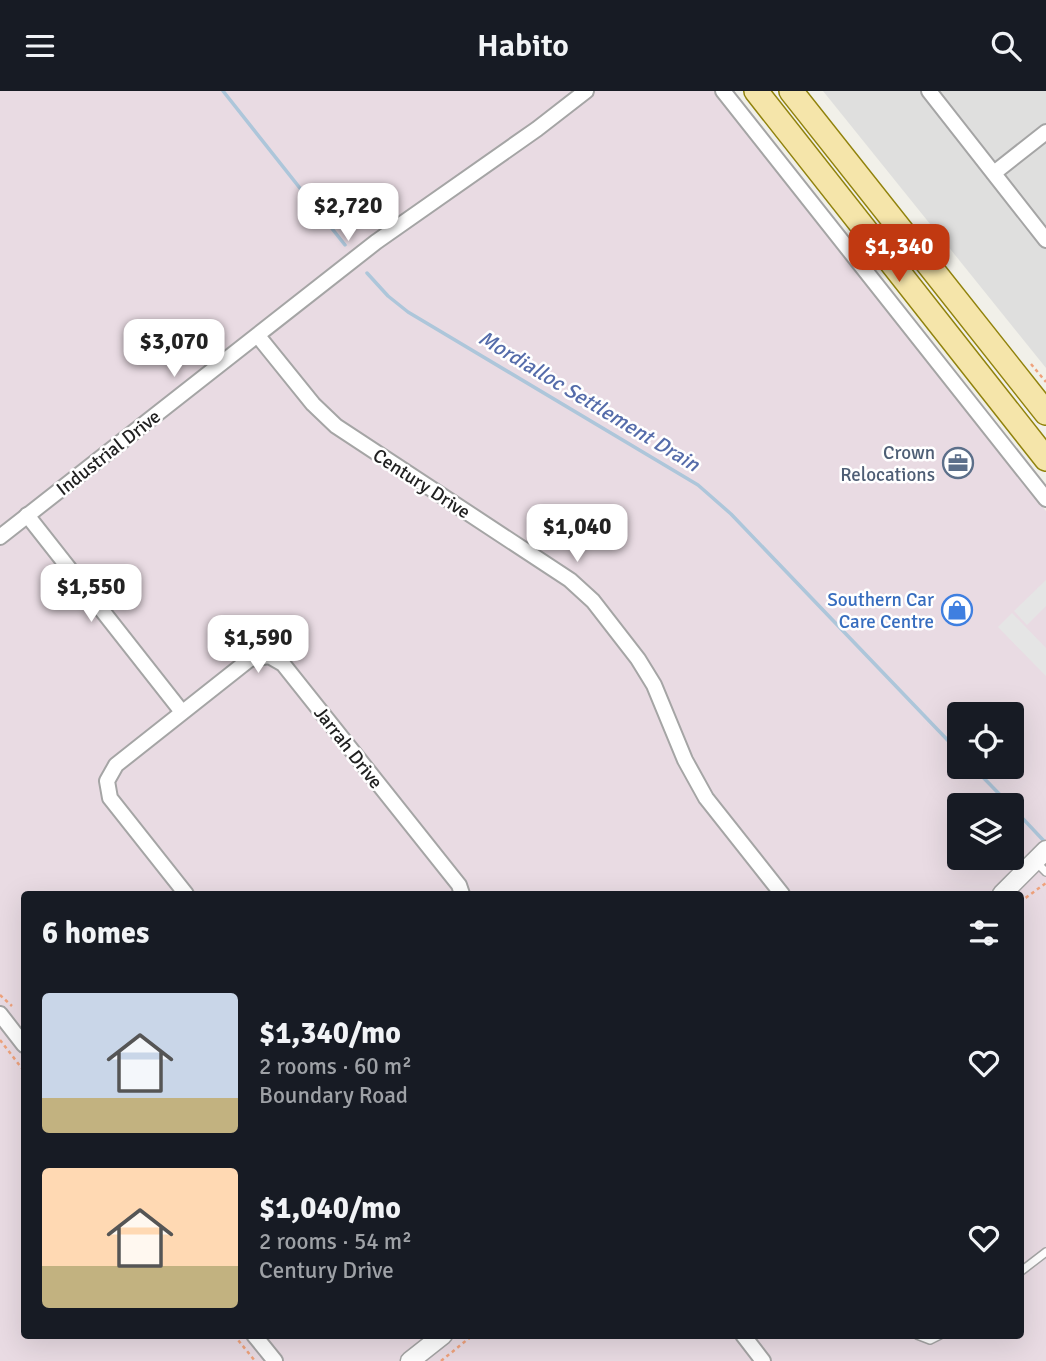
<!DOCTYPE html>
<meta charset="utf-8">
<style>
:root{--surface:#171b24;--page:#20242c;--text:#f1f3f6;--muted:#9ea1a6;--accent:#c13911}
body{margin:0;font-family:Signika,sans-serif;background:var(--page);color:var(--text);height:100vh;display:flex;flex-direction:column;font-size:26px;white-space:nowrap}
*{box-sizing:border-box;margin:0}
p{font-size:23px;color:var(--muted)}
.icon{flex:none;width:38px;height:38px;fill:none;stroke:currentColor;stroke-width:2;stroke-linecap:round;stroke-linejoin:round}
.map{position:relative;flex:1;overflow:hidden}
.details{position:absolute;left:21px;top:800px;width:1003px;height:448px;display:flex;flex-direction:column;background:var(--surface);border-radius:7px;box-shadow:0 7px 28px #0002}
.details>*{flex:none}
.controls{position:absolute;left:947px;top:611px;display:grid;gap:14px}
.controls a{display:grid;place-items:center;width:77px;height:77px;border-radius:7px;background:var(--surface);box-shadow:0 7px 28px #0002;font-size:35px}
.price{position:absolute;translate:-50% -60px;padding:0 16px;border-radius:14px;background:#fff;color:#222;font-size:23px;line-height:46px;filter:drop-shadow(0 2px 4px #0008)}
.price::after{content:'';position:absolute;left:50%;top:42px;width:21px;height:16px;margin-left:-10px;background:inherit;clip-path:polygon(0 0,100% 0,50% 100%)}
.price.on{background:var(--accent);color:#fff}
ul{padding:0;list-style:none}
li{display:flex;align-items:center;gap:21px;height:175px;padding:0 21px}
li span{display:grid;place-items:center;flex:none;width:196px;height:140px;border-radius:7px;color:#555}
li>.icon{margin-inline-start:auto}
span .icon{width:84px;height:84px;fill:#fffc;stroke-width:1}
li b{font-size:30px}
h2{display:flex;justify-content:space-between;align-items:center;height:84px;padding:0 21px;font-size:30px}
header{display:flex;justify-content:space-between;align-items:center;height:91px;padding:0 21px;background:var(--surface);font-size:32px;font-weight:600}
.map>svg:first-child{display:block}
</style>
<header><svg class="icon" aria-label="menu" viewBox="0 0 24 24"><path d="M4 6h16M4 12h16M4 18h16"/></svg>Habito<svg class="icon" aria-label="search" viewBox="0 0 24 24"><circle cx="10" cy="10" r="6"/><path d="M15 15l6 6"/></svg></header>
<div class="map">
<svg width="1046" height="1270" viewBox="0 0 1046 1270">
<rect width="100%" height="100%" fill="#f1f0e9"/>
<polygon fill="#dfdfde" points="823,0 1046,0 1046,277"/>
<path fill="#e9dbe3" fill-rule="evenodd" d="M0,0H714L1046,420V1270H0ZM959,623H1012V676H959ZM959,714H1012V766H959ZM24,803H1020V1244H24Z"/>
<g fill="#e5e5e5">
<polygon points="1046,489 1046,515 1027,534 1014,520"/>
<polygon points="1012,522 1046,557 1046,585 998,536"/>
</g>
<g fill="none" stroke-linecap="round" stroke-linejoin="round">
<g stroke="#adc6da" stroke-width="3.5">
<polyline points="223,0 345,154"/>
<polyline points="367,182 388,205 408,221 698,394 731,423 959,661"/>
<polyline points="973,676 1010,714"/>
<polyline points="1012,716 1043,749"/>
</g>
<g stroke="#a5a5a5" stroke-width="10">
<g id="service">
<polyline points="1035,770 1046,781"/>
<polyline points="1020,1181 1046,1161"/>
<polyline points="917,1244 930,1249 940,1244"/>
</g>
</g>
<g stroke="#a5a5a5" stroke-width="18">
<g id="minor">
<polyline points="723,0 1046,408"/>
<polyline points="929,0 1046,149"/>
<polyline points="994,82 1046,41"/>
<polyline points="258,245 313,313 336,335 570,489 593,510 638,568 654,594 685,669 706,707 782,803"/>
<polyline points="27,424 182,621"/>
<polyline points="0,446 376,151 537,38 586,0"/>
<polyline points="186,803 110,707 107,690 116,674 250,568 269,565 283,573 459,794 462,803"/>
<polyline points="0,923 24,954"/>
<polyline points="254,1244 275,1270"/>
<polyline points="743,1244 763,1270"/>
</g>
</g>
<g stroke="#a5a5a5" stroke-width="21">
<g id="tertiary">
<polyline points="1002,803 1046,759"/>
<polyline points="410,1270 443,1244"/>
</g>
</g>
<g stroke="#91830d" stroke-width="26">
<g id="primary">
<polyline points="756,0 1046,368"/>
<polyline points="791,0 1046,322"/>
</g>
</g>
<g stroke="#efa27c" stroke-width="2.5" stroke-dasharray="3.5 3.5" stroke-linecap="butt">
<polyline points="1031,273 1046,291"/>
<polyline points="1020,811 1046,792"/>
<polyline points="0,904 12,915"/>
<polyline points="0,949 24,980"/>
<polyline points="234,1244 255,1270"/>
<polyline points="441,1270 473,1244"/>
</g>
<use href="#service" stroke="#fff" stroke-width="7"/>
<use href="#minor" stroke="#fff" stroke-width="14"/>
<use href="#tertiary" stroke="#fff" stroke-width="18"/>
<use href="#primary" stroke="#f5e5aa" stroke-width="23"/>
</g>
<defs>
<g id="office-ring" transform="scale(1.575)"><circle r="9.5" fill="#fff" stroke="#5c6f8a" stroke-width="1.5"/><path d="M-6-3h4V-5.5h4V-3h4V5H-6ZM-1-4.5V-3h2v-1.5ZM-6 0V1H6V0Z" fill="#5c6f8a"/></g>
<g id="shop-ring" transform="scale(1.575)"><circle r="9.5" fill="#fff" stroke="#3f7fe0" stroke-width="1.5"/><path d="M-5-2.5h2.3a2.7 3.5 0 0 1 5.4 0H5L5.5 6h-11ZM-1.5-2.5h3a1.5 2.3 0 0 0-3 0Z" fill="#3f7fe0"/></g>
</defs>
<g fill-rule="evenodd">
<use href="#office-ring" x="958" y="372"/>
<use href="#shop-ring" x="957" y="519"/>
</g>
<g text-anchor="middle" stroke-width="5" stroke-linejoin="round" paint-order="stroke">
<g font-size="19" fill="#212121" stroke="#fff">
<text transform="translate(108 361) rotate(-38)" y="7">Industrial Drive</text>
<text transform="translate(422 392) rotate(33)" y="7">Century Drive</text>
<text transform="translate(349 656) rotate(52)" y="7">Jarrah Drive</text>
</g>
<g font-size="19" fill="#4e5e75" stroke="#fff" text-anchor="end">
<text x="935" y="368">Crown<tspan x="935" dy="22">Relocations</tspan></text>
</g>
<g font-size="19" fill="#366cbe" stroke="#fff" text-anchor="end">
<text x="934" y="515">Southern Car<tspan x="934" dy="22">Care Centre</tspan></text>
</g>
<g font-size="21" font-style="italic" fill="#556caa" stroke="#fff">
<text transform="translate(589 310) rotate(31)" y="7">Mordialloc Settlement Drain</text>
</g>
</g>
</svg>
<div class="controls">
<a><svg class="icon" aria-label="locate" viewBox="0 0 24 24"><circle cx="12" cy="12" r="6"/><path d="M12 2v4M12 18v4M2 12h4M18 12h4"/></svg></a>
<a><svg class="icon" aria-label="layers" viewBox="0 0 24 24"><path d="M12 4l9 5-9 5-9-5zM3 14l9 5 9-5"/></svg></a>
</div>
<b class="price" style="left:348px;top:152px">$2,720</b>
<b class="price on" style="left:899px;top:193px">$1,340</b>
<b class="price" style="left:174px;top:288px">$3,070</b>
<b class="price" style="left:577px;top:473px">$1,040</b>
<b class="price" style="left:91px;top:533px">$1,550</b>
<b class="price" style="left:258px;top:584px">$1,590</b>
<section class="details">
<h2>6 homes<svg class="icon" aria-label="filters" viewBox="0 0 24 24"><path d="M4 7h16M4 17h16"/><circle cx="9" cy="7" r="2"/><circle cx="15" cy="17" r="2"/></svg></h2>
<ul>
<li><span style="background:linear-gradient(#c9d6e8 75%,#c2b280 0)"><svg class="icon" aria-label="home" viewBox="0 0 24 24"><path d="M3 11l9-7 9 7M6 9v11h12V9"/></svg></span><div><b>$1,340/mo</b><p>2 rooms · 60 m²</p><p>Boundary Road</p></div><svg class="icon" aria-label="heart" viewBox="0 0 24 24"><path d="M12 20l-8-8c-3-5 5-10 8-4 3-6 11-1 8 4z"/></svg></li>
<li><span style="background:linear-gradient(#ffd9b3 70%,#c2b280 0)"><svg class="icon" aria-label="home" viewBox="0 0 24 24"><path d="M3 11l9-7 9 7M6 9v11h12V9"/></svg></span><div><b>$1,040/mo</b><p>2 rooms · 54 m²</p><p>Century Drive</p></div><svg class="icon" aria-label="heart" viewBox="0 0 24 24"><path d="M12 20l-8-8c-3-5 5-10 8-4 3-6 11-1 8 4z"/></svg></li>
</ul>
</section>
</div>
